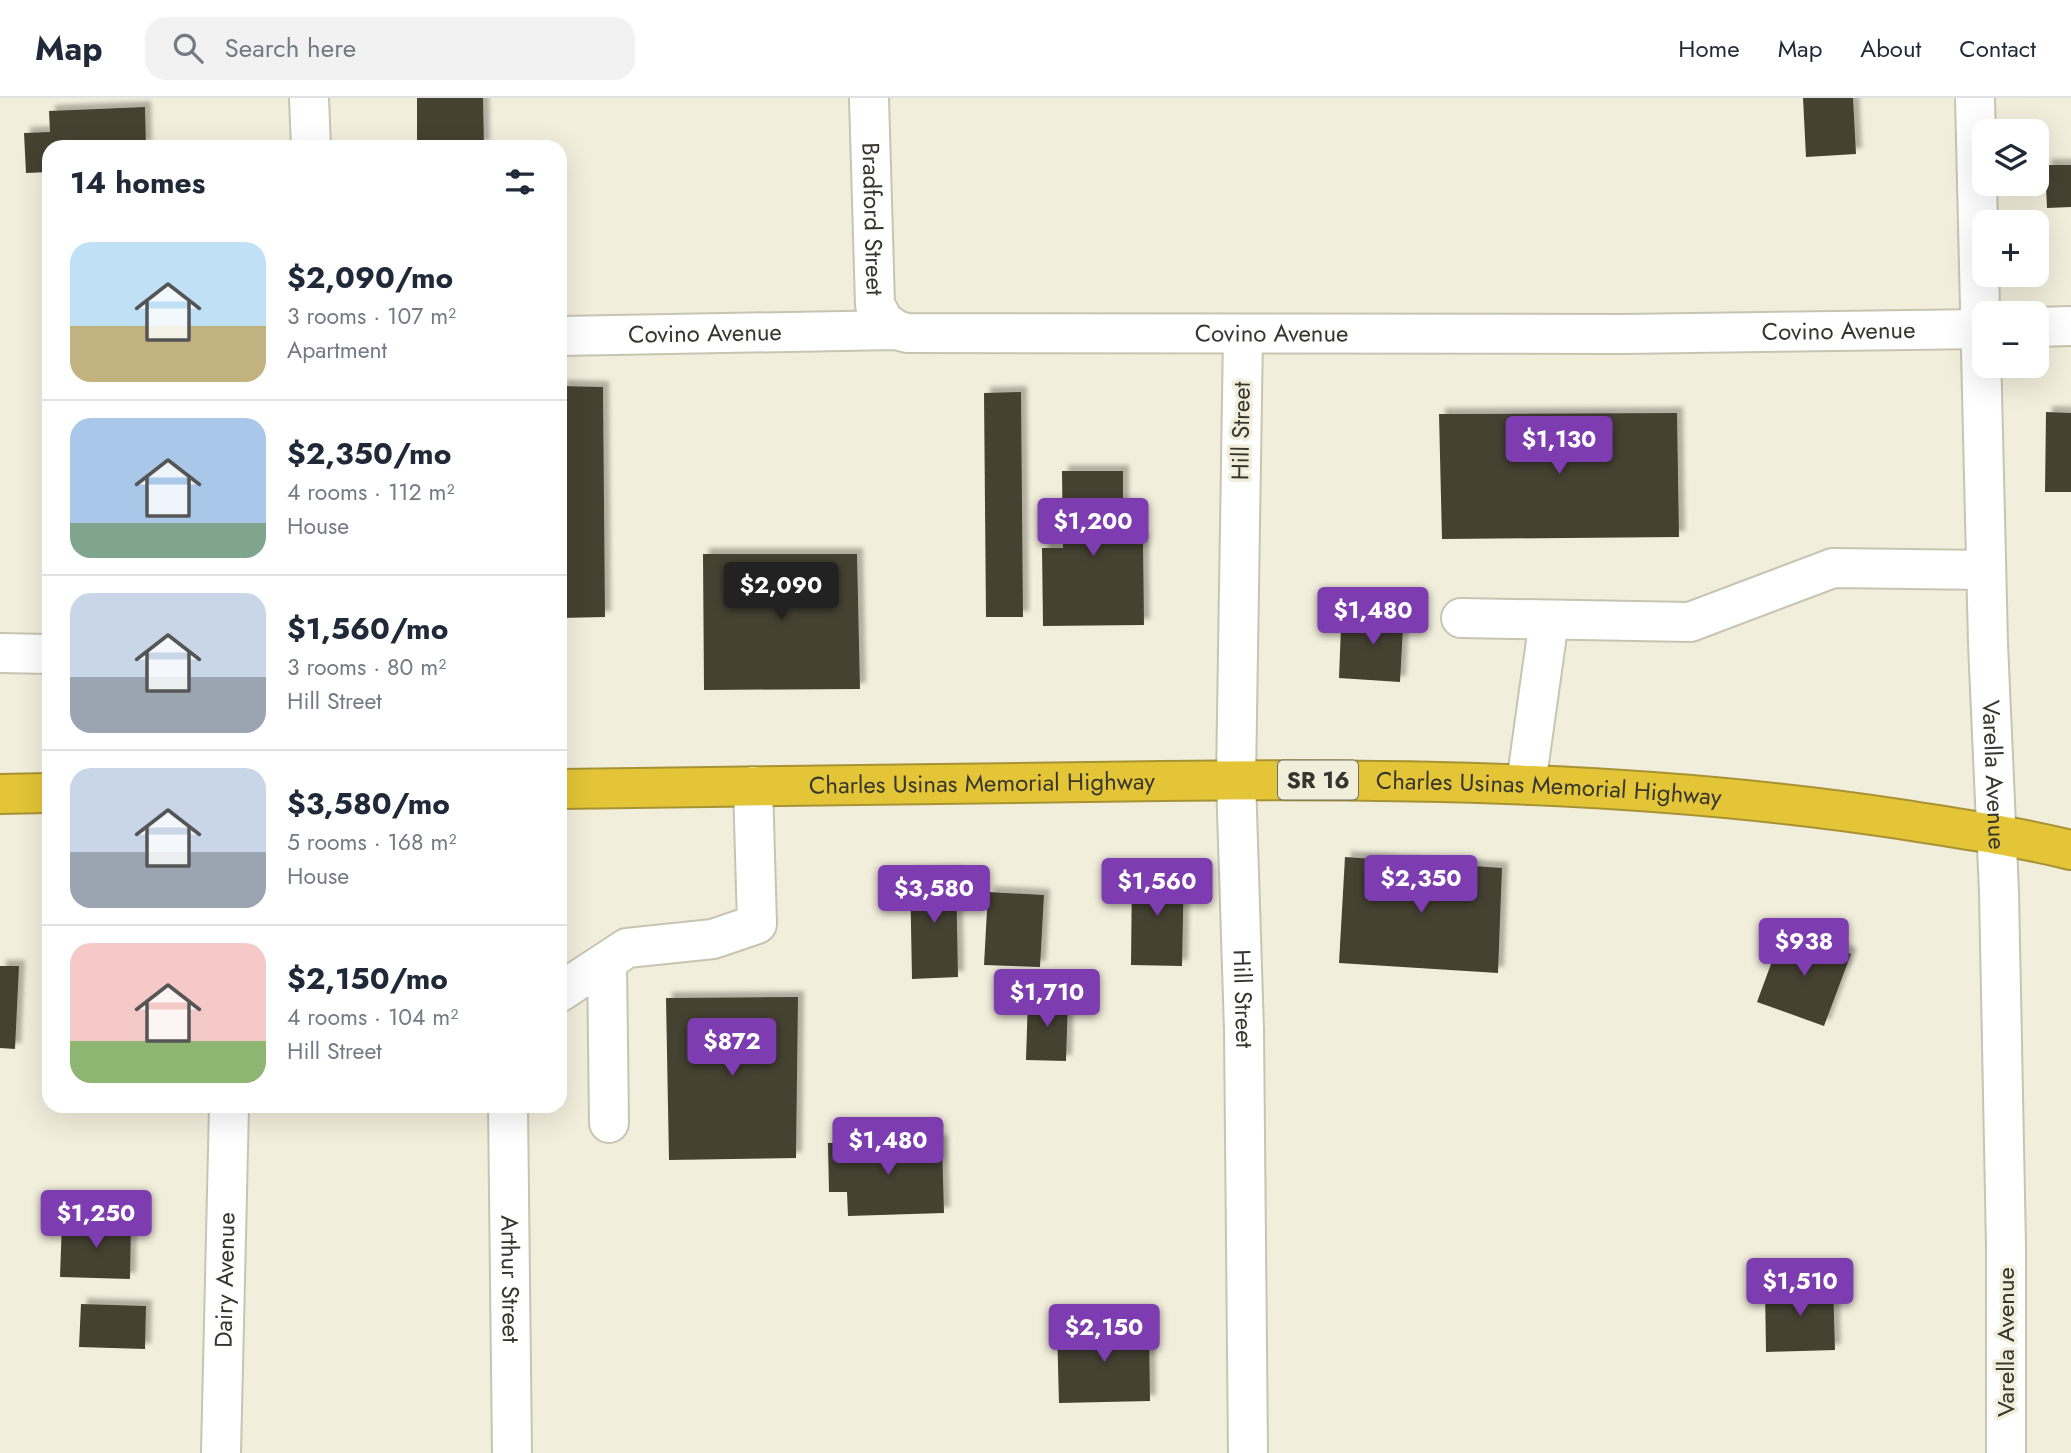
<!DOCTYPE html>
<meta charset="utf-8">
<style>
:root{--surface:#fff;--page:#f2f2f3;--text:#1f2937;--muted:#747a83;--line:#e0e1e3;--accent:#7d3cb0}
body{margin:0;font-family:Jost,sans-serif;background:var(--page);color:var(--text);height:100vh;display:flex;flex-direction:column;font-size:26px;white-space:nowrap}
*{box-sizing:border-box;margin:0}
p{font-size:23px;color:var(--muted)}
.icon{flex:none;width:38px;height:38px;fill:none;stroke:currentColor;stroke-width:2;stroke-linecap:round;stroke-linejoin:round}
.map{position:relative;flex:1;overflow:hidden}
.drawer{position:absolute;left:42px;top:42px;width:525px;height:973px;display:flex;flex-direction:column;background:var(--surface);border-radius:21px;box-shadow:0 7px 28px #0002}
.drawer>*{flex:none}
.fabs{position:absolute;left:1972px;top:21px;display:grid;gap:14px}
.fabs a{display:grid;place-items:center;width:77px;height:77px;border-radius:14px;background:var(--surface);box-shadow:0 7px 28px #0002;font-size:35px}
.price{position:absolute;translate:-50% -60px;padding:0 16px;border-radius:7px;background:var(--accent);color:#fff;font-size:23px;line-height:46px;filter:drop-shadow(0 2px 4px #0008)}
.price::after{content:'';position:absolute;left:50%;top:42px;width:21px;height:16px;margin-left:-10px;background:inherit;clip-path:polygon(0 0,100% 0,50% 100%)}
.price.active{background:#222;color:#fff}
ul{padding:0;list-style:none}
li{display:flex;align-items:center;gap:21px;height:175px;padding:0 28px}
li+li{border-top:2px solid var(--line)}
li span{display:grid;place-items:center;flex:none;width:196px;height:140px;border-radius:21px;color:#555}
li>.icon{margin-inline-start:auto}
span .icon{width:84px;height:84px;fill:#fffc;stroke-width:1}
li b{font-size:30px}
h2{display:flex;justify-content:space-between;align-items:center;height:84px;padding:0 28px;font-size:30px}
header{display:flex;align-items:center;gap:42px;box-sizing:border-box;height:98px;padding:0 35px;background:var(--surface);border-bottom:2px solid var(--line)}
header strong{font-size:33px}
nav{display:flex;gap:38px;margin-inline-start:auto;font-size:24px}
.search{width:490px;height:63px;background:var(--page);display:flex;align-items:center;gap:18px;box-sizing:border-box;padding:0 24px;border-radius:21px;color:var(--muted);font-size:26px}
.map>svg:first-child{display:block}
</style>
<header>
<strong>Map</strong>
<div class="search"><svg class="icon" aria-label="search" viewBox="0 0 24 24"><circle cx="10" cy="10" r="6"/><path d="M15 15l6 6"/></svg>Search here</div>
<nav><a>Home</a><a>Map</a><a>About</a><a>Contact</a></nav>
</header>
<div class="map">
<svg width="2071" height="1355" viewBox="0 0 2071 1355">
<defs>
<filter id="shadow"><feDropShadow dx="6" dy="-6" stdDeviation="2" flood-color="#0004"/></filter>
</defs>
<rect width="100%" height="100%" fill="#f2eedc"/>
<g fill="#454233" filter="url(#shadow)">
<polygon points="417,0 483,0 484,49 417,49"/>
<polygon points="1803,0 1853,0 1856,56 1806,59"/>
<polygon points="145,9 146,49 49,49 49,74 26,75 24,35 50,34 49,13"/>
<polygon points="2045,67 2071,67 2071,109 2047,110"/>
<polygon points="560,288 603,289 605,519 560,520"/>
<polygon points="1021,294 1023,519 986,519 984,295"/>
<polygon points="2046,314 2071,315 2071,394 2045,394"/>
<polygon points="1677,315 1679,439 1442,441 1439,316"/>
<polygon points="1062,373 1123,373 1123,441 1143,441 1144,527 1043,528 1042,450 1063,450"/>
<polygon points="703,456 857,456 860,591 704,592"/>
<polygon points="1367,509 1404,511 1400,584 1339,580 1341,528 1365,530"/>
<polygon points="1345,759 1502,770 1498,875 1339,865"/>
<polygon points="1132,772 1184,772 1182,868 1131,867"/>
<polygon points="956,774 958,879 912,881 910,775"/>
<polygon points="988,794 1044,797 1040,869 984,867"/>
<polygon points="1784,831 1851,856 1824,928 1757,904"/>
<polygon points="0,868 19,868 15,951 0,950"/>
<polygon points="798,899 796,1060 669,1062 666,900"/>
<polygon points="1028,899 1068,900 1066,963 1026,962"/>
<polygon points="942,1043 944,1115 848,1118 847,1094 829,1094 828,1045"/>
<polygon points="62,1122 131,1124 130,1181 60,1179"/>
<polygon points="1833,1186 1835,1252 1766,1254 1765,1188"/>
<polygon points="81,1206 146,1208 145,1251 79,1249"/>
<polygon points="1149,1228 1150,1303 1059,1305 1057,1230"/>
</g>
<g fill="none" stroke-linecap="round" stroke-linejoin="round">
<g stroke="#c8c4b2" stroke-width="42">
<g id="minor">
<polyline points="309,0 311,49"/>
<path id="s1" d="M869,0L875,207L884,223L896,232"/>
<path id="s2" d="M1975,0L1988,546L1999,794L2006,1148V1355"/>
<polyline points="2037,229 2071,228"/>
<path id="s3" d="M1243,236L1236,682L1244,932L1248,1355"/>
<path id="s4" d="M560,238L896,232L907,235L1623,236L1984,231"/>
<polyline points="1461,520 1690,524 1833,470 1986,472"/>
<polyline points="0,555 49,556"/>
<polyline points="1526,686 1549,522"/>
<polyline points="607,864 609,1025"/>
<polyline points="560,894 627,850 713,841 757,826 753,688"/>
<path id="s5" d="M508,1008L512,1355"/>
<path id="s6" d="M221,1355L229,1008"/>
</g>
</g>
<g stroke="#a79334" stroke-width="42">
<g id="highway">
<path id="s7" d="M560,691C761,688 961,686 1162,683C1409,680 1654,684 1899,721C1956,730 2014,738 2071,752"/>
<polyline points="0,696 49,695"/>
</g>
</g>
<use href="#minor" stroke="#fff" stroke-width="38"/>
<use href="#highway" stroke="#e3c537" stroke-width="38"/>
</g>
<g text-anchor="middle" stroke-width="7" stroke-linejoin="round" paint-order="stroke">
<rect fill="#f2eedc" stroke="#6f6d62" stroke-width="2" x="1278" y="662.5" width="80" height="39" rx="5"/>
<g font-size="23" font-weight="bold" fill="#37362e">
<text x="1318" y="690">SR 16</text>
</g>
<g font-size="24" fill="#37362e" stroke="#f2eedc">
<text dy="8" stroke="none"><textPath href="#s1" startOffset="121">Bradford Street</textPath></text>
<text dy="8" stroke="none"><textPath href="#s4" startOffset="1279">Covino Avenue</textPath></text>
<text dy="8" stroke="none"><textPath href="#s4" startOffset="145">Covino Avenue</textPath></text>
<text dy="8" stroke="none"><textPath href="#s4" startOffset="712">Covino Avenue</textPath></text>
<text transform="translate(1241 333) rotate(-89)" y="8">Hill Street</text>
<text dy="8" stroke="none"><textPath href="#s2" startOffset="677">Varella Avenue</textPath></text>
<text dy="8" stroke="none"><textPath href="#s7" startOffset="422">Charles Usinas Memorial Highway</textPath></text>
<text dy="8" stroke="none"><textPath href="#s7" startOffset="989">Charles Usinas Memorial Highway</textPath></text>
<text dy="8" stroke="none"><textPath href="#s3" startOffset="665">Hill Street</textPath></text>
<text dy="8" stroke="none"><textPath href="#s6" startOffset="173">Dairy Avenue</textPath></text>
<text dy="8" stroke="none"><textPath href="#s5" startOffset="173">Arthur Street</textPath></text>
<text transform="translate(2006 1244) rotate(-90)" y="8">Varella Avenue</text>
</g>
</g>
</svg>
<div class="fabs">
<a><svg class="icon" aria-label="layers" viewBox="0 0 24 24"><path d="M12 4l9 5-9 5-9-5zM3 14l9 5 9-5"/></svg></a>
<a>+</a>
<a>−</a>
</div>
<b class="price" style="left:1559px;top:378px">$1,130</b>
<b class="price" style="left:1093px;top:460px">$1,200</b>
<b class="price active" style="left:781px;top:524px">$2,090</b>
<b class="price" style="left:1373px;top:549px">$1,480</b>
<b class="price" style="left:1421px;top:817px">$2,350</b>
<b class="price" style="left:1157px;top:820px">$1,560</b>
<b class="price" style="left:934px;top:827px">$3,580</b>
<b class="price" style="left:1804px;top:880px">$938</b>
<b class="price" style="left:1047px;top:931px">$1,710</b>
<b class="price" style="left:732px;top:980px">$872</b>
<b class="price" style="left:888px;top:1079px">$1,480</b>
<b class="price" style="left:96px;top:1152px">$1,250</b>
<b class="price" style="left:1800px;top:1220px">$1,510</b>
<b class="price" style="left:1104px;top:1266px">$2,150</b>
<section class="drawer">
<h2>14 homes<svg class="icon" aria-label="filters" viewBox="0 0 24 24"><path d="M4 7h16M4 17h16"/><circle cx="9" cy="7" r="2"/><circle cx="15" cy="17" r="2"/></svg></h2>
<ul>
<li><span style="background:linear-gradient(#bfe0f5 60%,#c2b280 0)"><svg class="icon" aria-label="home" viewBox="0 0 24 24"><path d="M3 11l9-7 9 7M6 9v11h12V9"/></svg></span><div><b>$2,090/mo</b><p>3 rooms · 107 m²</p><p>Apartment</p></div></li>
<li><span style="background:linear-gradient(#a9c7e8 75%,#7fa58c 0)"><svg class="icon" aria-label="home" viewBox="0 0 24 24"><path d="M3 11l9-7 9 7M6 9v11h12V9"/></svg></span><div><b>$2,350/mo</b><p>4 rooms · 112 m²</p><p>House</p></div></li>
<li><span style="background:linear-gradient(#c9d6e8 60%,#9aa5b1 0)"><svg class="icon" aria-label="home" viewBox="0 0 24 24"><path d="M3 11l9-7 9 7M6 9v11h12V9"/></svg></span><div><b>$1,560/mo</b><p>3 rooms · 80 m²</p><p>Hill Street</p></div></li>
<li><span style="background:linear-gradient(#c9d6e8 60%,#9aa5b1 0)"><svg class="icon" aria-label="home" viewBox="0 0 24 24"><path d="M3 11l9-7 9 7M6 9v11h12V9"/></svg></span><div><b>$3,580/mo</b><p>5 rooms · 168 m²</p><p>House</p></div></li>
<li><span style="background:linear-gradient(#f6c9c9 70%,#8fb573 0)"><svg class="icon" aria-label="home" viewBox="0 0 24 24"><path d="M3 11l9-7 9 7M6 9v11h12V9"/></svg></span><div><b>$2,150/mo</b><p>4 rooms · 104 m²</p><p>Hill Street</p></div></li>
</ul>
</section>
</div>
